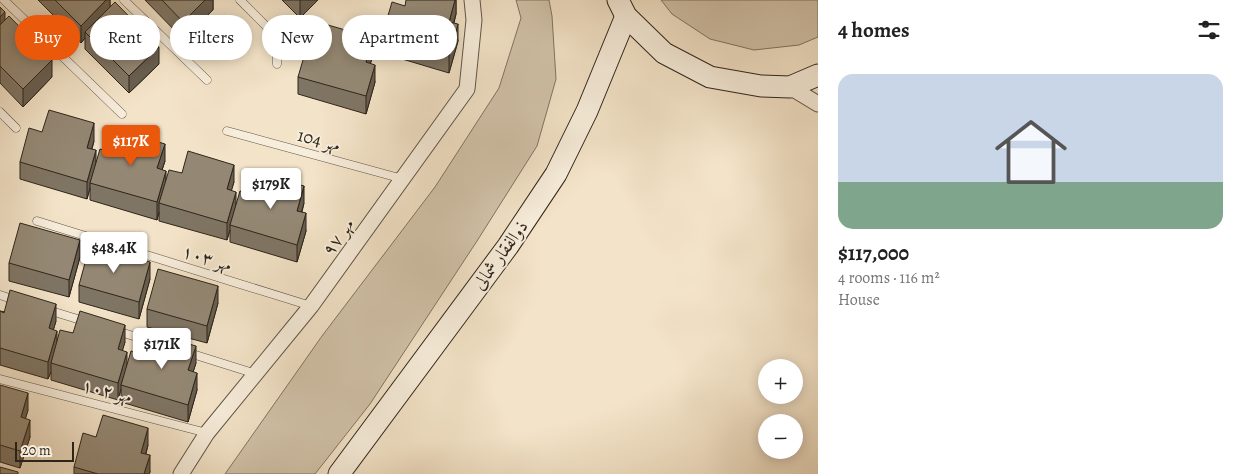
<!DOCTYPE html>
<meta charset="utf-8">
<style>
:root{--surface:#fff;--page:#f2f2f2;--text:#222;--muted:#767676;--line:#e0e0e0;--accent:#ea580c}
body{margin:0;font-family:Alegreya,Amiri,serif;background:var(--page);color:var(--text);height:100vh;display:flex;flex-direction:column;font-size:19px;white-space:nowrap}
*{box-sizing:border-box;margin:0}
p{font-size:16px;color:var(--muted)}
.icon{flex:none;width:28px;height:28px;fill:none;stroke:currentColor;stroke-width:2;stroke-linecap:round;stroke-linejoin:round}
.map{position:relative;flex:1;overflow:hidden}
.panel{display:flex;flex-direction:column;background:var(--surface);width:425px}
.panel>*{flex:none}
.guide{position:absolute;left:15px;top:15px;width:475px;height:45px;display:flex;gap:10px}
.buttons{position:absolute;left:758px;top:359px;display:grid;gap:10px}
.buttons a{display:grid;place-items:center;width:45px;height:45px;border-radius:50%;background:var(--surface);box-shadow:0 2px 12px #0003;font-size:25px}
.scale{position:absolute;left:15px;bottom:12px;width:59px;box-sizing:border-box;padding-left:5px;border:2px solid #2e251a;border-top:0;font-size:14px;line-height:18px;white-space:nowrap;color:#2e251a;-webkit-text-stroke:4px #f7eddb;paint-order:stroke}
.price{position:absolute;translate:-50% -42px;padding:0 11px;border-radius:5px;background:#fff;color:#222;font-size:16px;line-height:32px;filter:drop-shadow(0 1px 2px #0008)}
.price::after{content:'';position:absolute;left:50%;top:30px;width:15px;height:11px;margin-left:-8px;background:inherit;clip-path:polygon(0 0,100% 0,50% 100%)}
.price.current{background:var(--accent);color:#fff}
ul{padding:0;list-style:none}
li{display:grid;align-content:center;gap:10px;height:265px;padding:0 20px}
li+li{border-top:1px solid var(--line)}
li span{display:grid;place-items:center;height:155px;border-radius:15px;color:#555}
li>.icon{margin-inline-start:auto}
span .icon{width:90px;height:90px;fill:#fffc;stroke-width:1}
li b{font-size:21px}
h2{display:flex;justify-content:space-between;align-items:center;height:60px;padding:0 20px;font-size:21px}
.pill{padding:0 18px;border-radius:22px;background:var(--surface);box-shadow:0 2px 12px #0003;font-size:18px;line-height:45px}
.pill.current{background:var(--accent);color:#fff}
main{display:flex;flex:1;min-height:0}
.map>svg:first-child{display:block}
</style>
<main>
<div class="map">
<svg width="818" height="474" viewBox="0 0 818 474">
<rect width="100%" height="100%" fill="#f3e3c8"/>
<filter id="stains"><feTurbulence type="fractalNoise" baseFrequency=".004" numOctaves="4"/><feColorMatrix values="0 0 0 0 .2 0 0 0 0 .09 0 0 0 0 .02 0 0 0 .5 -.17"/></filter>
<radialGradient id="worn" r=".72"><stop offset=".6" stop-color="#630" stop-opacity="0"/><stop offset="1" stop-color="#630" stop-opacity=".3"/></radialGradient>
<g fill="#d2c3aa" stroke="#807462">
<polygon points="516,0 549,0 552,16 556,79 537,146 477,241 370,404 315,474 225,474 322,336 435,187 499,88 521,18"/>
<polygon points="661,0 818,0 818,37 799,45 754,50 710,39 672,14"/>
</g>
<g fill="none" stroke-linecap="round" stroke-linejoin="round">
<g stroke="#5f5446" stroke-width="9">
<g id="lane">
<polyline points="4,0 122,114"/>
<polyline points="124,0 207,80"/>
<polyline points="240,0 277,37 277,64"/>
<polyline points="0,112 16,128"/>
<polyline points="227,131 403,179"/>
<polyline points="37,221 311,306"/>
<polyline points="0,295 18,301"/>
<polyline points="48,310 87,322"/>
<polyline points="117,331 156,343"/>
<polyline points="186,352 256,374"/>
<polyline points="0,379 207,433"/>
</g>
</g>
<g stroke="#5f5446" stroke-width="17">
<g id="street">
<polyline points="790,87 818,104"/>
<polyline points="181,474 207,433 311,306 467,89 474,20 472,0"/>
</g>
</g>
<g stroke="#2e251a" stroke-width="23">
<g id="secondary">
<polyline points="618,0 626,16 664,53 710,77 761,86 790,87 818,75"/>
<polyline points="339,474 508,246 556,174 587,111 626,16"/>
</g>
</g>
<use href="#lane" stroke="#f7eddb" stroke-width="8"/>
<use href="#street" stroke="#f7eddb" stroke-width="15"/>
<use href="#secondary" stroke="#f7eddb" stroke-width="21"/>
</g>
<g fill="#7f7564" stroke="#2e251a">
<polygon points="38,0 110,0 110,7 159,64 129,93 85,49 85,38 81,43"/>
<polygon points="145,0 213,0 213,10 183,39"/>
<polygon points="282,0 318,0 300,18"/>
<polygon points="456,0 456,14 454,23 458,41 449,73 382,53 382,36 405,6"/>
<polygon points="0,7 5,20 52,77 23,107 0,83"/>
<polygon points="321,47 373,55 370,64 375,82 366,114 298,94 298,77"/>
<polygon points="42,132 94,141 92,149 96,162 113,153 165,161 162,170 166,180 182,173 234,182 231,190 236,204 253,195 304,203 302,212 306,231 297,262 230,242 230,230 227,240 159,221 159,212 157,220 90,200 90,188 87,199 20,179 20,162"/>
<polygon points="80,257 69,297 9,281 9,263"/>
<polygon points="150,279 139,319 79,302 79,285"/>
<polygon points="218,303 207,343 147,327 147,309"/>
<polygon points="0,311 56,321 53,330 57,340 73,333 125,342 122,350 127,364 144,355 196,363 193,372 197,390 188,422 121,402 121,389 118,400 51,380 51,372 48,379 0,365"/>
<polygon points="0,385 28,410 25,419 30,437 20,468 0,462"/>
<polygon points="96,437 148,445 146,454 150,472 149,474 74,474 74,467"/>
</g>
<g fill="#685f51" stroke="#2e251a">
<polygon points="106,0 110,0 110,13 85,32 85,38 81,43 81,26"/>
<polygon points="205,0 213,0 213,10 183,39 183,22"/>
<polygon points="300,0 318,0 300,18"/>
<polygon points="455,0 456,0 456,14 449,39 449,22"/>
<polygon points="5,12 5,29 0,34 0,17"/>
<polygon points="458,24 458,41 449,73 449,56"/>
<polygon points="373,38 373,55 366,79 366,62"/>
<polygon points="159,47 159,64 129,93 129,76"/>
<polygon points="52,60 52,77 23,107 23,89"/>
<polygon points="375,65 375,82 366,114 366,96"/>
<polygon points="94,123 94,141 87,165 87,148"/>
<polygon points="165,144 165,161 157,185 157,168"/>
<polygon points="96,150 96,168 90,183 90,188 87,199 87,182"/>
<polygon points="234,165 234,182 227,206 227,189"/>
<polygon points="166,171 166,188 159,203 159,212 157,220 157,202"/>
<polygon points="304,186 304,203 297,228 297,211"/>
<polygon points="236,192 236,209 230,225 230,230 227,240 227,223"/>
<polygon points="306,213 306,231 297,262 297,245"/>
<polygon points="80,240 80,257 69,297 69,280"/>
<polygon points="150,262 150,279 139,319 139,302"/>
<polygon points="218,286 218,303 207,343 207,326"/>
<polygon points="56,304 56,321 49,345 49,328"/>
<polygon points="125,325 125,342 118,366 118,349"/>
<polygon points="57,331 57,348 51,363 51,372 48,379 48,362"/>
<polygon points="196,346 196,363 188,388 188,370"/>
<polygon points="127,352 127,369 121,385 121,389 118,400 118,383"/>
<polygon points="197,373 197,390 188,422 188,405"/>
<polygon points="28,393 28,410 21,434 21,417"/>
<polygon points="30,420 30,437 20,468 20,451"/>
<polygon points="148,428 148,445 141,470 141,453"/>
<polygon points="150,455 150,472 149,474 144,474"/>
</g>
<g fill="#948874" stroke="#2e251a">
<polygon points="55,0 106,0 81,26"/>
<polygon points="162,0 205,0 183,22"/>
<polygon points="406,0 455,0 449,22 458,24 449,56 382,36 392,2 405,6"/>
<polygon points="115,2 159,47 129,76 85,32"/>
<polygon points="0,7 5,12 0,17"/>
<polygon points="9,16 52,60 23,89 0,66 0,25"/>
<polygon points="328,25 373,38 366,62 375,65 366,96 298,77 308,43 321,47"/>
<polygon points="49,110 94,123 87,148 96,150 87,182 20,162 29,128 42,132"/>
<polygon points="119,130 165,144 157,168 166,171 157,202 90,183 100,149 113,153"/>
<polygon points="188,151 234,165 227,189 236,192 227,223 159,203 169,170 182,173"/>
<polygon points="259,173 304,186 297,211 306,213 297,245 230,225 240,191 253,195"/>
<polygon points="20,223 80,240 69,280 9,263"/>
<polygon points="90,245 150,262 139,302 79,285"/>
<polygon points="158,269 218,286 207,326 147,309"/>
<polygon points="10,290 56,304 49,328 57,331 48,362 0,348 0,311 4,313"/>
<polygon points="80,311 125,325 118,349 127,352 118,383 51,363 60,330 73,333"/>
<polygon points="150,333 196,346 188,370 197,373 188,405 121,385 131,351 144,355"/>
<polygon points="0,385 28,393 21,417 30,420 20,451 0,445"/>
<polygon points="103,415 148,428 141,453 150,455 144,474 98,474 74,467 83,433 96,437"/>
<polygon points="0,467 18,472 18,474 0,474"/>
</g>
<g text-anchor="middle" stroke-width="4" stroke-linejoin="round" paint-order="stroke">
<g font-size="18" fill="#2e251a" stroke="#f7eddb">
<text transform="translate(319 140) rotate(15)" y="6">مهر 104</text>
<text transform="translate(338 237) rotate(-54)" y="6">مهر ۹۷</text>
<text transform="translate(500 255) rotate(-54)" y="6">ذوالفقار شمالی</text>
<text transform="translate(207 258) rotate(17)" y="6">مهر ۱۰۳</text>
<text transform="translate(107 391) rotate(14)" y="6">مهر ۱۰۲</text>
</g>
</g>
<rect width="100%" height="100%" filter="url(#stains)"/>
<rect width="100%" height="100%" fill="url(#worn)"/>
</svg>
<div class="buttons">
<a>+</a>
<a>−</a>
</div>
<div class="scale">20 m</div>
<b class="price current" style="left:131px;top:167px">$117K</b>
<b class="price" style="left:271px;top:210px">$179K</b>
<b class="price" style="left:114px;top:274px">$48.4K</b>
<b class="price" style="left:162px;top:370px">$171K</b>
<div class="guide">
<a class="pill current">Buy</a>
<a class="pill">Rent</a>
<a class="pill">Filters</a>
<a class="pill">New</a>
<a class="pill">Apartment</a>
</div>
</div>
<section class="panel">
<h2>4 homes<svg class="icon" aria-label="filters" viewBox="0 0 24 24"><path d="M4 7h16M4 17h16"/><circle cx="9" cy="7" r="2"/><circle cx="15" cy="17" r="2"/></svg></h2>
<ul>
<li><span style="background:linear-gradient(#c9d6e8 70%,#7fa58c 0)"><svg class="icon" aria-label="home" viewBox="0 0 24 24"><path d="M3 11l9-7 9 7M6 9v11h12V9"/></svg></span><div><b>$117,000</b><p>4 rooms · 116 m²</p><p>House</p></div></li>
</ul>
</section>
</main>
